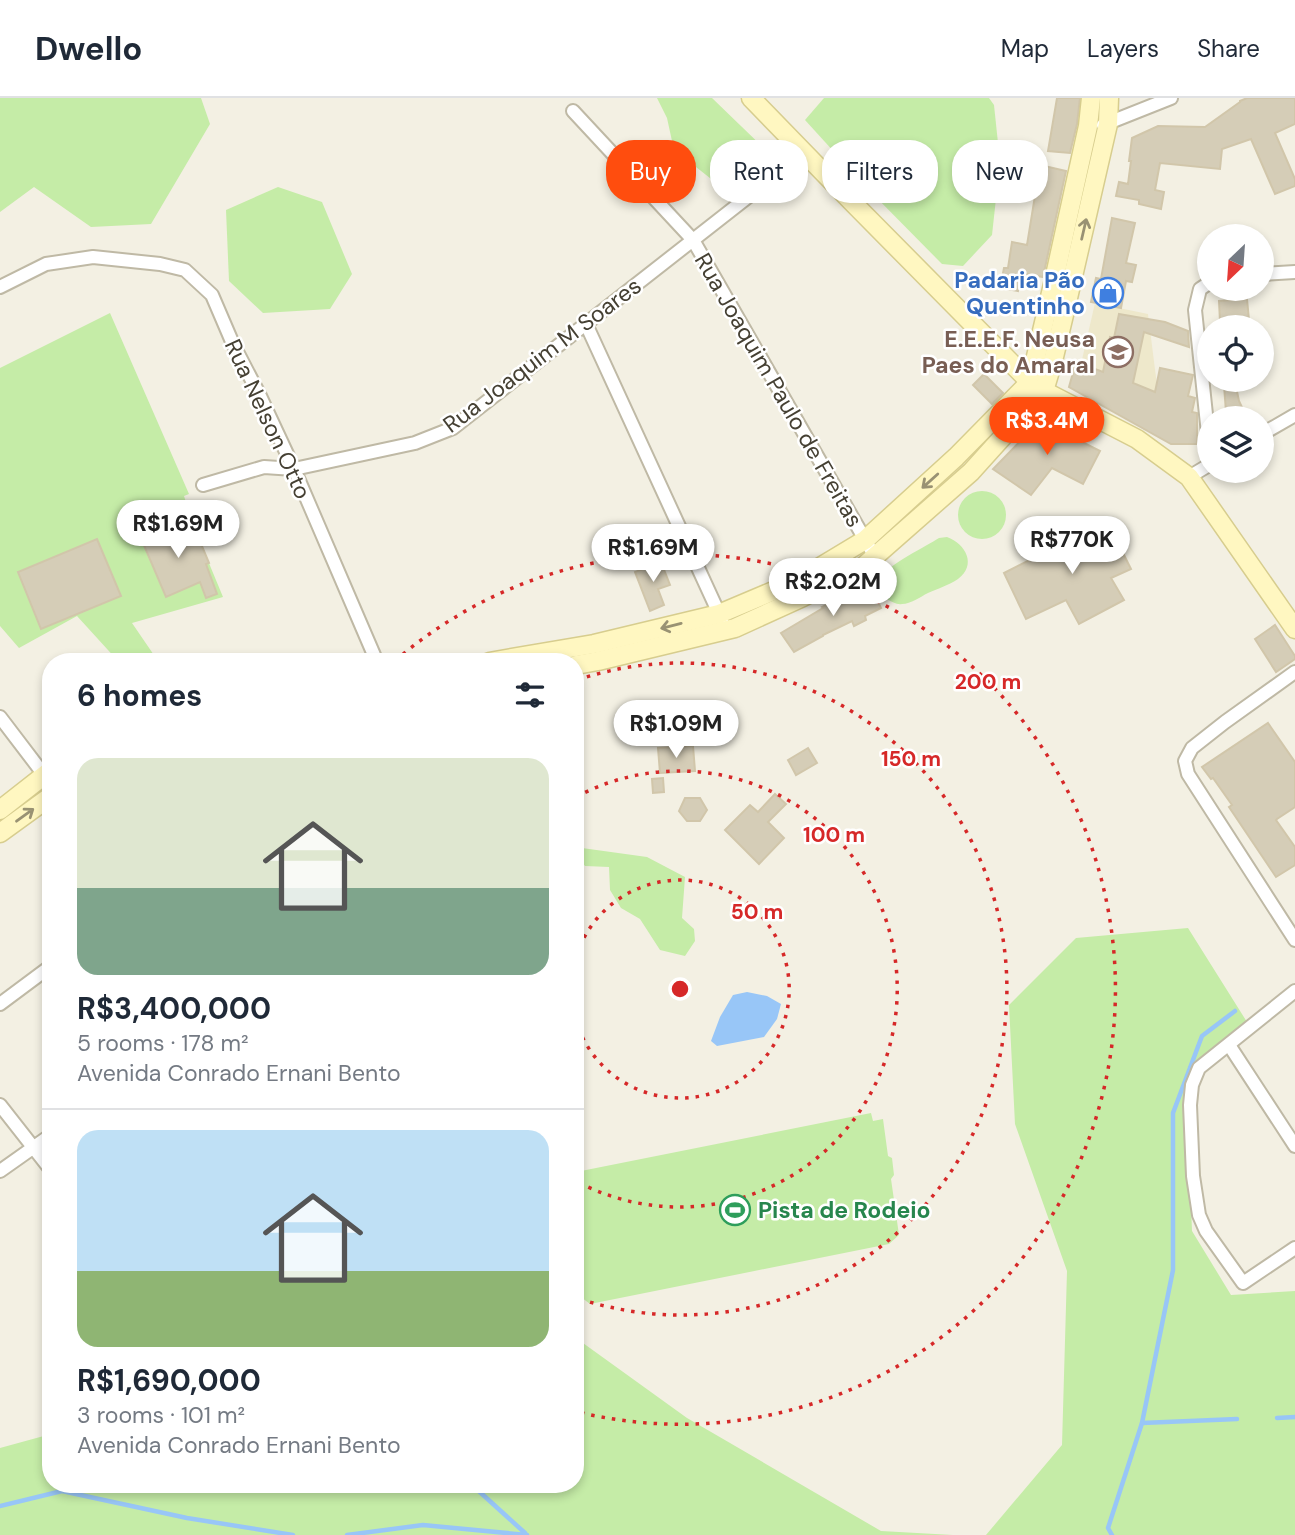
<!DOCTYPE html>
<meta charset="utf-8">
<style>
:root{--surface:#fff;--page:#f6f6f7;--text:#1f2937;--muted:#747a83;--line:#e0e1e3;--accent:#ff4d0e}
body{margin:0;font-family:"DM Sans",sans-serif;background:var(--page);color:var(--text);height:100vh;display:flex;flex-direction:column;font-size:26px;white-space:nowrap}
*{box-sizing:border-box;margin:0}
p{font-size:23px;color:var(--muted)}
.icon{flex:none;width:38px;height:38px;fill:none;stroke:currentColor;stroke-width:2;stroke-linecap:round;stroke-linejoin:round}
.map{position:relative;flex:1;overflow:hidden}
.sheet{position:absolute;left:42px;top:555px;width:542px;height:840px;display:flex;flex-direction:column;background:var(--surface);border-radius:28px;box-shadow:0 4px 10px #0003}
.sheet>*{flex:none}
.top-card{position:absolute;left:606px;top:42px;width:584px;height:63px;display:flex;gap:14px}
.needle{width:46px;rotate:205deg}
.tools{position:absolute;left:1197px;top:126px;display:grid;gap:14px}
.tools a{display:grid;place-items:center;width:77px;height:77px;border-radius:50%;background:var(--surface);box-shadow:0 4px 10px #0003;font-size:35px}
.price{position:absolute;translate:-50% -60px;padding:0 16px;border-radius:24px;background:#fff;color:#222;font-size:23px;line-height:46px;filter:drop-shadow(0 2px 4px #0008)}
.price::after{content:'';position:absolute;left:50%;top:42px;width:21px;height:16px;margin-left:-10px;background:inherit;clip-path:polygon(0 0,100% 0,50% 100%)}
.price.selected{background:var(--accent);color:#fff}
ul{padding:0;list-style:none}
li{display:grid;align-content:center;gap:14px;height:371px;padding:0 35px}
li+li{border-top:2px solid var(--line)}
li span{display:grid;place-items:center;height:217px;border-radius:21px;color:#555}
li>.icon{margin-inline-start:auto}
span .icon{width:126px;height:126px;fill:#fffc;stroke-width:1}
li b{font-size:30px}
h2{display:flex;justify-content:space-between;align-items:center;height:84px;padding:0 35px;font-size:30px}
.pill{padding:0 24px;border-radius:28px;background:var(--surface);box-shadow:0 4px 10px #0003;font-size:24px;line-height:63px}
.pill.selected{background:var(--accent);color:#fff}
header{display:flex;align-items:center;gap:42px;box-sizing:border-box;height:98px;padding:0 35px;background:var(--surface);border-bottom:2px solid var(--line)}
header strong{font-size:33px}
nav{display:flex;gap:38px;margin-inline-start:auto;font-size:24px}
.map>svg:first-child{display:block}
</style>
<header>
<strong>Dwello</strong>
<nav><a>Map</a><a>Layers</a><a>Share</a></nav>
</header>
<div class="map">
<svg width="1295" height="1437" viewBox="0 0 1295 1437">
<rect width="100%" height="100%" fill="#f3f0e3"/>
<polygon fill="#eee8cb" points="1095,205 1148,216 1158,295 1081,266"/>
<g fill="#c5eca7">
<polygon points="0,0 201,0 210,26 151,126 91,129 34,89 0,114"/>
<polygon points="657,0 712,0 768,54 739,82 725,92 696,69 664,84 648,74 651,64 672,43 667,20"/>
<polygon points="824,0 989,0 994,7 1000,64 992,137 963,168 942,166 866,89 805,22"/>
<polygon points="278,89 322,104 352,176 330,211 263,215 229,183 226,112"/>
<polygon points="110,215 189,396 184,398 194,429 223,499 132,525 158,563 118,563 77,518 19,550 0,528 0,270"/>
<circle cx="982" cy="417" r="24"/>
<path d="M947,439C966,446 977,467 958,481C949,487 937,491 928,495C920,499 911,506 902,506C897,507 892,504 887,501C883,494 879,487 882,479C887,467 927,448 939,440Z"/>
<polygon points="582,750 647,759 685,779 682,820 694,831 695,843 685,858 660,852 640,821 621,810 610,792 609,769 585,768 577,757"/>
<polygon points="1188,830 1247,924 1186,980 1192,1133 1231,1197 1295,1193 1295,1437 986,1437 1062,1347 1067,1173 1015,1026 1009,907 1076,840"/>
<polygon points="871,1015 873,1023 883,1021 888,1058 892,1060 894,1077 891,1081 899,1137 889,1146 590,1206 577,1196 576,1074"/>
<polygon points="576,1240 687,1320 881,1433 953,1437 0,1437 0,1350 51,1336 51,1386 576,1386"/>
</g>
<polygon fill="#98c6f7" points="747,894 767,898 781,906 777,921 764,939 717,948 711,943 720,919 733,897"/>
<g fill="none" stroke-linecap="round" stroke-linejoin="round">
<g stroke="#98c6f7" stroke-width="4.5">
<polyline points="1277,1320 1295,1319"/>
<polyline points="1142,1325 1237,1321"/>
<polyline points="471,1386 525,1435"/>
<polyline points="0,1408 62,1393 187,1420 293,1437"/>
<polyline points="347,1437 423,1427 527,1437"/>
<polyline points="1112,1437 1108,1430 1142,1325 1173,1172 1173,1015 1202,938 1235,913"/>
</g>
</g>
<g fill="#d5cdb7" stroke="#d1c6aa" stroke-width="2">
<polygon points="1057,0 1080,0 1077,26 1070,55 1048,53"/>
<polygon points="1247,0 1295,0 1295,26 1275,35 1295,81 1295,88 1275,96 1251,41 1222,51 1220,71 1160,65 1155,92 1164,94 1161,111 1139,106 1139,102 1116,98 1119,84 1128,86 1131,63 1129,63 1132,40 1158,28 1205,29 1240,4 1240,3"/>
<polygon points="1040,67 1066,73 1043,179 1021,175 1018,193 1000,190 1004,170 1008,170 1012,144 1027,147"/>
<polygon points="1112,120 1135,125 1126,165 1136,167 1132,184 1126,183 1121,210 1091,204 1096,180 1101,181"/>
<polygon points="1247,201 1249,222 1220,224 1219,203"/>
<polygon points="1119,216 1165,224 1188,233 1189,249 1144,234 1133,285 1155,294 1160,270 1193,277 1188,298 1195,300 1192,314 1197,315 1197,346 1171,346 1069,289 1076,264 1103,274 1110,239 1114,240"/>
<polygon points="984,276 1003,295 992,306 973,287"/>
<polygon points="1235,284 1239,303 1247,320 1229,320 1226,314 1224,287"/>
<polygon points="1044,319 1077,338 1076,341 1100,353 1083,386 1052,370 1031,397 993,371"/>
<polygon points="1107,423 1131,471 1111,480 1124,502 1079,526 1066,502 1026,521 1004,475"/>
<polygon points="174,424 178,435 194,429 209,465 206,466 217,496 206,500 200,484 166,499 140,438"/>
<polygon points="97,441 121,498 41,531 18,474"/>
<polygon points="661,464 670,487 658,491 664,507 650,513 635,474"/>
<polygon points="869,486 881,510 865,518 866,522 854,528 852,523 823,537 823,538 794,554 781,535 823,510 822,509"/>
<polygon points="1275,527 1295,558 1295,561 1276,574 1255,541"/>
<polygon points="1268,625 1295,664 1295,709 1277,721 1276,722 1295,749 1295,767 1276,779 1229,709 1232,707 1213,680 1211,681 1202,669"/>
<polygon points="693,648 695,673 660,675 658,650"/>
<polygon points="808,650 817,665 796,677 788,662"/>
<polygon points="663,680 664,694 653,695 652,681"/>
<polygon points="775,696 786,706 768,724 784,740 759,766 725,732 750,707 758,714"/>
<polygon points="685,700 700,700 707,712 700,723 687,723 679,713"/>
</g>
<g fill="none" stroke-linecap="round" stroke-linejoin="round">
<g stroke="#bfb9a5" stroke-width="16">
<g id="street">
<polyline points="573,13 693,142 875,459"/>
<polyline points="1103,27 1171,0"/>
<polyline points="1262,176 1295,174"/>
<polyline points="1209,185 1200,191 1195,212 1209,345"/>
<polyline points="0,189 46,166 93,159 160,166 185,172 212,197 233,246 259,296 294,371 377,564"/>
<polyline points="586,226 722,522"/>
<polyline points="1262,336 1295,317"/>
<polyline points="1189,379 1209,367"/>
<polyline points="203,387 264,369 294,371 415,345 453,330 804,55"/>
<polyline points="1295,574 1225,624 1192,650 1185,663 1188,676 1295,842"/>
<polyline points="0,619 51,686"/>
<polyline points="1295,893 1199,970 1192,987 1190,1007 1193,1078 1199,1117 1206,1133 1243,1185 1295,1150"/>
<polyline points="0,906 51,868"/>
<polyline points="1229,947 1295,1048"/>
<polyline points="0,1007 51,1072"/>
<polyline points="0,1073 51,1037"/>
</g>
</g>
<g stroke="#d7cd8e" stroke-width="21">
<g id="secondary">
<polyline points="751,0 854,106 1030,284 1044,293 1137,341 1189,379 1295,531"/>
<polyline points="489,564 594,546 719,516 797,483 865,442 956,359 1030,284 1054,182 1088,28 1091,0"/>
<polyline points="576,567 598,563 735,530 803,499 864,468 971,374 1044,293 1053,263 1068,200 1108,26 1109,0"/>
<polyline points="0,712 51,672"/>
<polyline points="0,735 51,698"/>
</g>
</g>
<use href="#street" stroke="#fff" stroke-width="12"/>
<use href="#secondary" stroke="#fff7c1" stroke-width="18"/>
</g>
<defs><path id="oneway-shaft" d="M-6 0H5M1.5-3L5.5 0L1.5 3" fill="none" stroke-width="1.6" stroke-linecap="round" stroke-linejoin="round" transform="scale(1.75)"/></defs>
<g stroke="#999273">
<use href="#oneway-shaft" transform="translate(1084 131) rotate(-77)"/>
<use href="#oneway-shaft" transform="translate(930 383) rotate(138)"/>
<use href="#oneway-shaft" transform="translate(671 528) rotate(166)"/>
<use href="#oneway-shaft" transform="translate(25 717) rotate(-36)"/>
</g>
<g fill="none" stroke="#d62828" stroke-width="3.5" stroke-dasharray="3.5 7">
<path d="M576 859A109 109 0 1 1 576 923"/>
<path d="M576 699A218 218 0 1 1 576 1083"/>
<path d="M577 582A326 326 0 1 1 577 1200"/>
<path d="M395 563A435 435 0 1 1 578 1314"/>
</g>
<defs>
<g id="shop-ring" transform="scale(1.575)"><circle r="9.5" fill="#fff" stroke="#3f7fe0" stroke-width="1.5"/><path d="M-5-2.5h2.3a2.7 3.5 0 0 1 5.4 0H5L5.5 6h-11ZM-1.5-2.5h3a1.5 2.3 0 0 0-3 0Z" fill="#3f7fe0"/></g>
<g id="school-ring" transform="scale(1.575)"><circle r="9.5" fill="#fff" stroke="#8d6e63" stroke-width="1.5"/><path d="M0-5L7-2L0 1L-7-2ZM-4 1L0 2.5L4 1V4Q0 6-4 4Z" fill="#8d6e63"/></g>
<g id="stadium-ring" transform="scale(1.575)"><circle r="9.5" fill="#fff" stroke="#2e9e5b" stroke-width="1.5"/><path d="M0-5a6.5 5 0 1 0 0 10a6.5 5 0 1 0 0-10ZM-3.5-1.8h7v3.6h-7Z" fill="#2e9e5b"/></g>
</defs>
<g fill-rule="evenodd">
<use href="#shop-ring" x="1108" y="195"/>
<use href="#school-ring" x="1118" y="254"/>
<use href="#stadium-ring" x="735" y="1112"/>
</g>
<g text-anchor="middle" stroke-width="5" stroke-linejoin="round" paint-order="stroke">
<g font-size="23" font-weight="bold" fill="#366cbe" stroke="#fff" text-anchor="end">
<text x="1085" y="190">Padaria Pão<tspan x="1085" dy="26">Quentinho</tspan></text>
</g>
<g font-size="23" font-weight="bold" fill="#785e54" stroke="#fff" text-anchor="end">
<text x="1095" y="249">E.E.E.F. Neusa<tspan x="1095" dy="26">Paes do Amaral</tspan></text>
</g>
<g font-size="23" fill="#454033" stroke="#fff">
<text transform="translate(542 257) rotate(-37)" y="8">Rua Joaquim M Soares</text>
<text transform="translate(779 292) rotate(60)" y="8">Rua Joaquim Paulo de Freitas</text>
<text transform="translate(268 321) rotate(65)" y="8">Rua Nelson Otto</text>
</g>
<g font-size="23" font-weight="bold" fill="#27864d" stroke="#fff" text-anchor="start">
<text x="758" y="1120">Pista de Rodeio</text>
</g>
</g>
<circle cx="680" cy="891" r="10" fill="#d62828" stroke="#fff" stroke-width="3.5"/>
<g font-size="21" text-anchor="middle" font-weight="bold" fill="#d62828" stroke="#fff" stroke-width="5" stroke-linejoin="round" paint-order="stroke">
<text x="988" y="591">200 m</text>
<text x="911" y="668">150 m</text>
<text x="834" y="744">100 m</text>
<text x="757" y="821">50 m</text>
</g>
</svg>
<div class="tools">
<a><svg class="needle" viewBox="-14 -14 28 28"><path d="M0-13l5 13h-10z" fill="#e53935"/><path d="M0 13l5-13h-10z" fill="#747a83"/></svg></a>
<a><svg class="icon" aria-label="locate" viewBox="0 0 24 24"><circle cx="12" cy="12" r="6"/><path d="M12 2v4M12 18v4M2 12h4M18 12h4"/></svg></a>
<a><svg class="icon" aria-label="layers" viewBox="0 0 24 24"><path d="M12 4l9 5-9 5-9-5zM3 14l9 5 9-5"/></svg></a>
</div>
<b class="price selected" style="left:1047px;top:359px">R$3.4M</b>
<b class="price" style="left:178px;top:462px">R$1.69M</b>
<b class="price" style="left:1072px;top:478px">R$770K</b>
<b class="price" style="left:653px;top:486px">R$1.69M</b>
<b class="price" style="left:833px;top:520px">R$2.02M</b>
<b class="price" style="left:676px;top:662px">R$1.09M</b>
<div class="top-card">
<a class="pill selected">Buy</a>
<a class="pill">Rent</a>
<a class="pill">Filters</a>
<a class="pill">New</a>
</div>
<section class="sheet">
<h2>6 homes<svg class="icon" aria-label="filters" viewBox="0 0 24 24"><path d="M4 7h16M4 17h16"/><circle cx="9" cy="7" r="2"/><circle cx="15" cy="17" r="2"/></svg></h2>
<ul>
<li><span style="background:linear-gradient(#dfe7d0 60%,#7fa58c 0)"><svg class="icon" aria-label="home" viewBox="0 0 24 24"><path d="M3 11l9-7 9 7M6 9v11h12V9"/></svg></span><div><b>R$3,400,000</b><p>5 rooms · 178 m²</p><p>Avenida Conrado Ernani Bento</p></div></li>
<li><span style="background:linear-gradient(#bfe0f5 65%,#8fb573 0)"><svg class="icon" aria-label="home" viewBox="0 0 24 24"><path d="M3 11l9-7 9 7M6 9v11h12V9"/></svg></span><div><b>R$1,690,000</b><p>3 rooms · 101 m²</p><p>Avenida Conrado Ernani Bento</p></div></li>
</ul>
</section>
</div>
